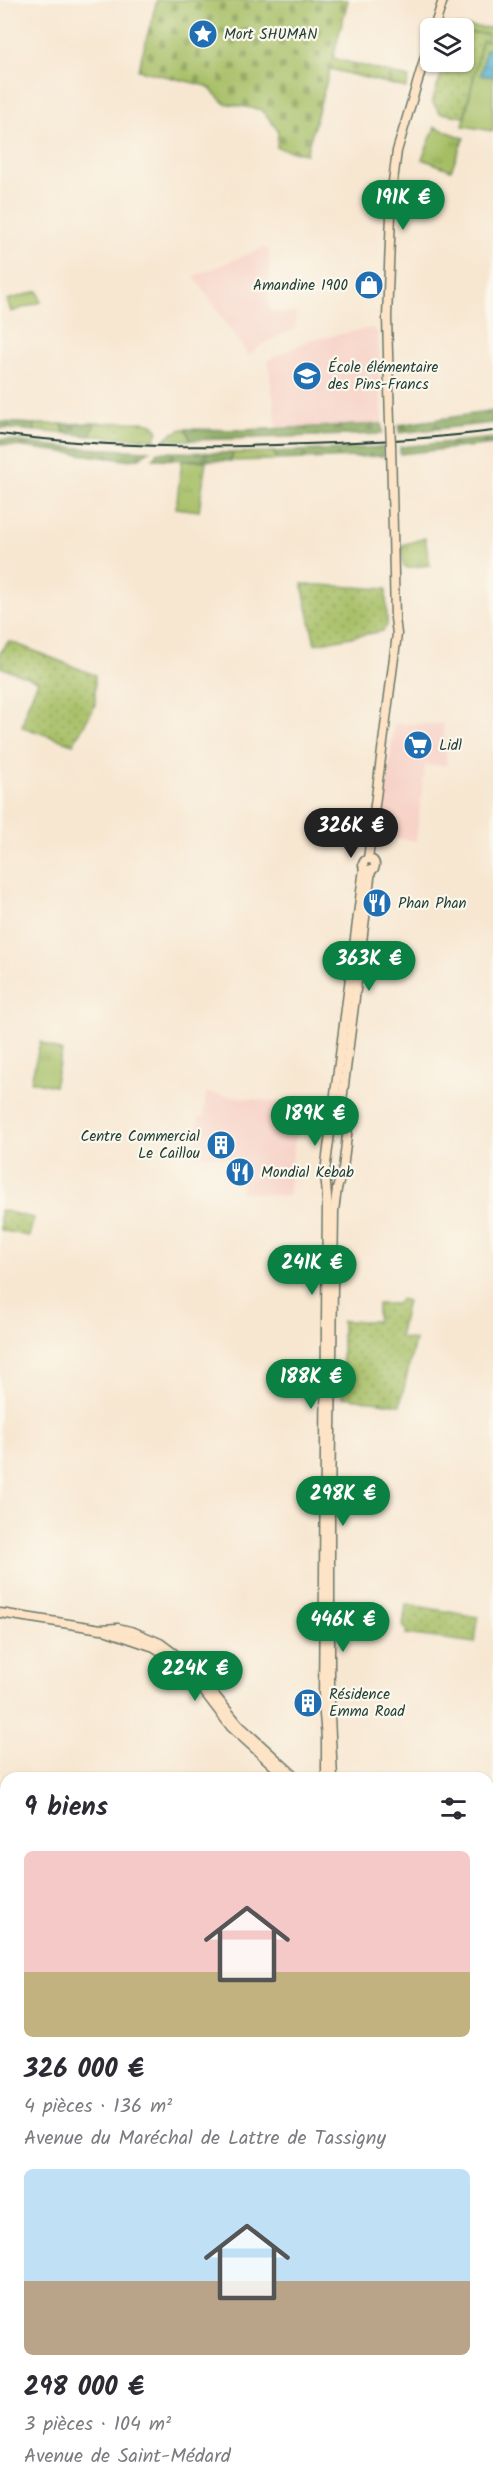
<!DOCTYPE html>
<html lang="fr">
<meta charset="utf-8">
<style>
:root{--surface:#fff;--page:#f7f7f7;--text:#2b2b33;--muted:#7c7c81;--accent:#0b8043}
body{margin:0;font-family:Kalam,sans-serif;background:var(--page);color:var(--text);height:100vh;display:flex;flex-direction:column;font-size:22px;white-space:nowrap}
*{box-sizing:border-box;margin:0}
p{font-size:20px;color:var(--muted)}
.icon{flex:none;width:33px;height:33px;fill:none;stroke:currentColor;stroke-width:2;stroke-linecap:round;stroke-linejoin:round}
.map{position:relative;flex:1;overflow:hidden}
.panel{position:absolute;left:0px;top:1772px;width:494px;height:722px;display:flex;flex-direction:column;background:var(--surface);border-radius:18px 18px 0 0;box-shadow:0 2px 4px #0004}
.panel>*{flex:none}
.controls{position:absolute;left:420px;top:18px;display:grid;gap:12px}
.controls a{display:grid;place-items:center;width:54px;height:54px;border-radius:9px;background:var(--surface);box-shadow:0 2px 4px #0004;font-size:30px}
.price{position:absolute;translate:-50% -51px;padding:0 14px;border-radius:21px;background:var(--accent);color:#fff;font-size:20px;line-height:39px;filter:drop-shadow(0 2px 3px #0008)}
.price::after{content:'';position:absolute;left:50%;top:36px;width:18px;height:14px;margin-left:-9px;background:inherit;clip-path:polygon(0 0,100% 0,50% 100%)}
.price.selected{background:#222;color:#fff}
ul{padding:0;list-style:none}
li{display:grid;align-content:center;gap:12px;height:318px;padding:0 24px}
li span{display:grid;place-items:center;height:186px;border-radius:9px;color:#555}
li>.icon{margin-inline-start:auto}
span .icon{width:108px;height:108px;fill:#fffc;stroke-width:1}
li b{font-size:26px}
h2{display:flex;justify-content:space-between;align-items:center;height:72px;padding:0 24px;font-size:26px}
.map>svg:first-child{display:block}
</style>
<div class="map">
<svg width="493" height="2492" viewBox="0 0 493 2492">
<defs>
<pattern id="grass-tufts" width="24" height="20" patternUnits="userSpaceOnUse" patternTransform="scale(1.5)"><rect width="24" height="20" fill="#a5be64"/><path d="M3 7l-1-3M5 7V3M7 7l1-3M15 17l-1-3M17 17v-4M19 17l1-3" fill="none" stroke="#869c53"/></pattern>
<pattern id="forest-firs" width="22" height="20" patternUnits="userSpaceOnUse" patternTransform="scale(1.5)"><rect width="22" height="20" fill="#84a55a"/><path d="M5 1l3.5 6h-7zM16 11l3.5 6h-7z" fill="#6b884b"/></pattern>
<pattern id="cemetery-stones" width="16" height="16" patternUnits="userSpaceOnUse" patternTransform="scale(1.5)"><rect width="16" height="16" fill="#a5be64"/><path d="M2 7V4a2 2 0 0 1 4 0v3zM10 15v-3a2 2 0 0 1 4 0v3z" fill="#869c53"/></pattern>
<pattern id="park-dots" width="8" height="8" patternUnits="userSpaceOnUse" patternTransform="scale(1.5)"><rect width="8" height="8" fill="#a5be64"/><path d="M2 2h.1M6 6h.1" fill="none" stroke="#869c53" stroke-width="1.8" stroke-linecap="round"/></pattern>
<pattern id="water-waves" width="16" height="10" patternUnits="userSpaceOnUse" patternTransform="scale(1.5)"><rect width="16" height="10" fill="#51afcf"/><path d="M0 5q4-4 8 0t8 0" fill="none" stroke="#4390a9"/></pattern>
</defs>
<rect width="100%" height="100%" fill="#fbf7ec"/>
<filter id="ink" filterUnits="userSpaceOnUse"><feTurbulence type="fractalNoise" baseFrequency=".0167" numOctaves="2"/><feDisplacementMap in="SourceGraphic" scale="12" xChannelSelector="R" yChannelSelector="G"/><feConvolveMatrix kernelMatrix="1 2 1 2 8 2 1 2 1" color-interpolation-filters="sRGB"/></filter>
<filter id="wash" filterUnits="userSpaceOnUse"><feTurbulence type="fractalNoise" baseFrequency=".008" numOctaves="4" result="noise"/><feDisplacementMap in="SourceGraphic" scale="24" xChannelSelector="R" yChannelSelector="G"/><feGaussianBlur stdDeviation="1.35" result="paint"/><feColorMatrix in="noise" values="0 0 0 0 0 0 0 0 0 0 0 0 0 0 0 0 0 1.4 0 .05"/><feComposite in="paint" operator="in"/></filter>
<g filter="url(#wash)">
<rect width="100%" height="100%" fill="#f7e7d1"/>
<g fill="#f7d1c6">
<polygon points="263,248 269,249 269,312 296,313 296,326 293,330 267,341 248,356 194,276"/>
<polygon points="373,328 378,333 382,424 277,428 268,360 310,340"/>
<polygon points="394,723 443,724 447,765 425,765 416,841 381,836"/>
<polygon points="206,1093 299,1105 288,1196 240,1192 242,1179 233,1177 236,1159 194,1155 199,1117 204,1117"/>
</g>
<g fill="url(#grass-tufts)" stroke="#627e4c" stroke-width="1.5">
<polygon points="435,127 464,138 451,170 422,159"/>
<polygon points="38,291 41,302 11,312 7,300"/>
<polygon points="144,422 153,424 158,431 155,439 90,436 95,423"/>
<polygon points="34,424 62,424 64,431 72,434 35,431"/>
<polygon points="182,429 186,429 191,440 164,440 171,434"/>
<polygon points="274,452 277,460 231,461 233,453"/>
<polygon points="182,461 206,461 199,511 176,508"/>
<polygon points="425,538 430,565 407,568 403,565 402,545"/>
<polygon points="40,1042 62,1052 54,1086 31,1081"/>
</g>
<g fill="url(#forest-firs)" stroke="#527147" stroke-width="1.5">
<polygon points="493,411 493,423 399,433 399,425"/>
<polygon points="0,422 34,424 35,431 0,428"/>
<polygon points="95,423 90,436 72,434 64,431 62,424"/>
<polygon points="382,424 382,434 191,440 186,429 243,430"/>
<polygon points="493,438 493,444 400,454 400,447"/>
<polygon points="0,439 61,447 149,451 138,459 125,460 0,444"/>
<polygon points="382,447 383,456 277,460 274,452"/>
<polygon points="157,452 166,452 233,453 230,461 153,459"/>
<polygon points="0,2359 6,2360 6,2386 0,2383"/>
</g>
<polygon fill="url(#cemetery-stones)" stroke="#627e4c" stroke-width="1.5" points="157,0 348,0 333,58 409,78 406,88 330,69 306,154 277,148 278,130 262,110 224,103 207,86 138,70"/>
<g fill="url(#park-dots)" stroke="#627e4c" stroke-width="1.5">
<polygon points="464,32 488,34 487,41 482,41 464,117 440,113 432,102 443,69 451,62 464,62"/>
<polygon points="302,584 386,589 387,625 383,631 315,644"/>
<polygon points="9,641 95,675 95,706 73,744 22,727 27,706 38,681 0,667 0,653"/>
<polygon points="0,1210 34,1218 29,1236 0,1230"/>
<polygon points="401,1299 407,1301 399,1337 415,1340 400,1405 342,1397 342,1321 377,1321 377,1304 396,1304"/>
<polygon points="406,1604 478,1617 475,1643 406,1634 407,1631 403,1626"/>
<rect x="488" y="2257" width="5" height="48"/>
<polygon points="0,2406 6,2407 6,2487 45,2487 44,2492 0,2492"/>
</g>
<polygon fill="#a5be64" stroke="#627e4c" stroke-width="1.5" points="450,26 493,28 493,131 463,126 482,41 487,41 488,34 464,32 464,28 450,28"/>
<polygon fill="url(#water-waves)" stroke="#387682" stroke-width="1.5" points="486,49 493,50 493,77 481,75"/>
</g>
<g filter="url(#ink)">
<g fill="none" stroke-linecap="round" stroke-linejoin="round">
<g stroke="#6b786b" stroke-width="11">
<g id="secondary">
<polyline points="434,28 443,0"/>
<polyline points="390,423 387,318 392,189 397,151 430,40"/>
<polyline points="368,859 397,634 395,618 391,445"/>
<circle cx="369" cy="865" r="6"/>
<polyline points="0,1613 101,1629 118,1628 134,1632 160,1643 191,1666 239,1725 297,1778"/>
<polyline points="107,1631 154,1647 179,1664 192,1676 231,1727 287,1778"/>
<polyline points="326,1778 326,1738 323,1703 327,1197 325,1172 364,868"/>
<polyline points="333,1778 330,1716 330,1506 334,1211 337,1189 343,1169 348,1127 349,1120 341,1109 371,870"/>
<polyline points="488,1823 493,1824"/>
<polyline points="275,2487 276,2492"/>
<polyline points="282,2487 283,2492"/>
</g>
</g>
<use href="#secondary" stroke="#fee4c6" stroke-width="8"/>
<path stroke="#1f3d34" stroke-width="2" d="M0,434C102,448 204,448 306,444C369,442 431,439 493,431"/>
<g stroke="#6b786b" stroke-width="11" stroke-linecap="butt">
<polyline id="secondary-bridge" points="390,423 391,445"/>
</g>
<use href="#secondary-bridge" stroke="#fee4c6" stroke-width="8"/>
</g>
</g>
<defs>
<g id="sight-disc" transform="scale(1.5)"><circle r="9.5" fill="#1f6fb2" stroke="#fbf7ec"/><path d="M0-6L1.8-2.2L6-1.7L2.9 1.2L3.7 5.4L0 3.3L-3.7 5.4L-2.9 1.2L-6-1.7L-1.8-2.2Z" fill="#fff"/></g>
<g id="shop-disc" transform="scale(1.5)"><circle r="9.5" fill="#1f6fb2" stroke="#fbf7ec"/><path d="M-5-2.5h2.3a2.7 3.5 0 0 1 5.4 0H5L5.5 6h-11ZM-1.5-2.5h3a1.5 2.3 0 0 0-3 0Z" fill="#fff"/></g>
<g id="school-disc" transform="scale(1.5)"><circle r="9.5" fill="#1f6fb2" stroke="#fbf7ec"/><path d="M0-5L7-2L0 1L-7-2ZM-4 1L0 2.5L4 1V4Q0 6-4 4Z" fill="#fff"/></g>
<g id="supermarket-disc" transform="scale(1.5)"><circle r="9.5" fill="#1f6fb2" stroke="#fbf7ec"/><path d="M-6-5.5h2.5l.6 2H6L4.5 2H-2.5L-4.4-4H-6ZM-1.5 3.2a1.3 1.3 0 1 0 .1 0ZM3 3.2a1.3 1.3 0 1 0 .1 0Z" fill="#fff"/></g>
<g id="restaurant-disc" transform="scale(1.5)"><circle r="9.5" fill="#1f6fb2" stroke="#fbf7ec"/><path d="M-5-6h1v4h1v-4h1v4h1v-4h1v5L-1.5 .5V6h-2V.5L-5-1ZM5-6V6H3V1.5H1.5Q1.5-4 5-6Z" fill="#fff"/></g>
<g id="building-disc" transform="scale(1.5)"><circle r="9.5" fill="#1f6fb2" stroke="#fbf7ec"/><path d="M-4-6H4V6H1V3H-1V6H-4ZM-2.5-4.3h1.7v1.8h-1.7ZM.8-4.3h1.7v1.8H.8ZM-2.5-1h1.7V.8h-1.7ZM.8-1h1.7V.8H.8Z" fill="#fff"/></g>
</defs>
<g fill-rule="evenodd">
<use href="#sight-disc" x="203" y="34"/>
<use href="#shop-disc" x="369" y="285"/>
<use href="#school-disc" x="307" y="376"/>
<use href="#supermarket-disc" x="418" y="745"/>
<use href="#restaurant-disc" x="377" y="903"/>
<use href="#building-disc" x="221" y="1145"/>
<use href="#restaurant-disc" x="240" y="1172"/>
<use href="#building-disc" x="308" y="1703"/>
</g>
<g text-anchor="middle" stroke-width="4.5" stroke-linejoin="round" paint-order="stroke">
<g font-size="15" fill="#1f3d34" stroke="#fbf7ec" text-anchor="start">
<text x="224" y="39">Mort SHUMAN</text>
<text x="348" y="290" text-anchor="end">Amandine 1900</text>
<text x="328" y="372">École élémentaire<tspan x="328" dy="17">des Pins-Francs</tspan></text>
<text x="439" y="750">Lidl</text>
<text x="398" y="908">Phan Phan</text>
<text x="200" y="1141" text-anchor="end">Centre Commercial<tspan x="200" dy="17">Le Caillou</tspan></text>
<text x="261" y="1177">Mondial Kebab</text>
<text x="329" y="1699">Résidence<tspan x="329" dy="17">Emma Road</tspan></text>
</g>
</g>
</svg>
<div class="controls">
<a><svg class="icon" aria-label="layers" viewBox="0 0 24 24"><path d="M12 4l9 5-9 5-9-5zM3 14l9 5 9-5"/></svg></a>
</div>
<b class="price" style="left:403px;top:231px">191K €</b>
<b class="price selected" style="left:351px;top:859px">326K €</b>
<b class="price" style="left:369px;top:992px">363K €</b>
<b class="price" style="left:315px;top:1147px">189K €</b>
<b class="price" style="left:312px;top:1296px">241K €</b>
<b class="price" style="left:311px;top:1410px">188K €</b>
<b class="price" style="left:343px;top:1527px">298K €</b>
<b class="price" style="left:343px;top:1653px">446K €</b>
<b class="price" style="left:195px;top:1702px">224K €</b>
<section class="panel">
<h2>9 biens<svg class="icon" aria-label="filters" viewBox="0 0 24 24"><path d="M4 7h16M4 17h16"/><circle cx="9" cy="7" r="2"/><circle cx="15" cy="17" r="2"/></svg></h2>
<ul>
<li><span style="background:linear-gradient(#f6c9c9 65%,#c2b280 0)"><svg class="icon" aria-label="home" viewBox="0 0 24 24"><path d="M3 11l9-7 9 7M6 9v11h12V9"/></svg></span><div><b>326 000 €</b><p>4 pièces · 136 m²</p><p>Avenue du Maréchal de Lattre de Tassigny</p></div></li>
<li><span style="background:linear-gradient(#bfe0f5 60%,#b9a48a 0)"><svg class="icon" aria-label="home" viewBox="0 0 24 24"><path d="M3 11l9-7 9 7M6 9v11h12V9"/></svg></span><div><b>298 000 €</b><p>3 pièces · 104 m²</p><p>Avenue de Saint-Médard</p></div></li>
</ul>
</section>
</div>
